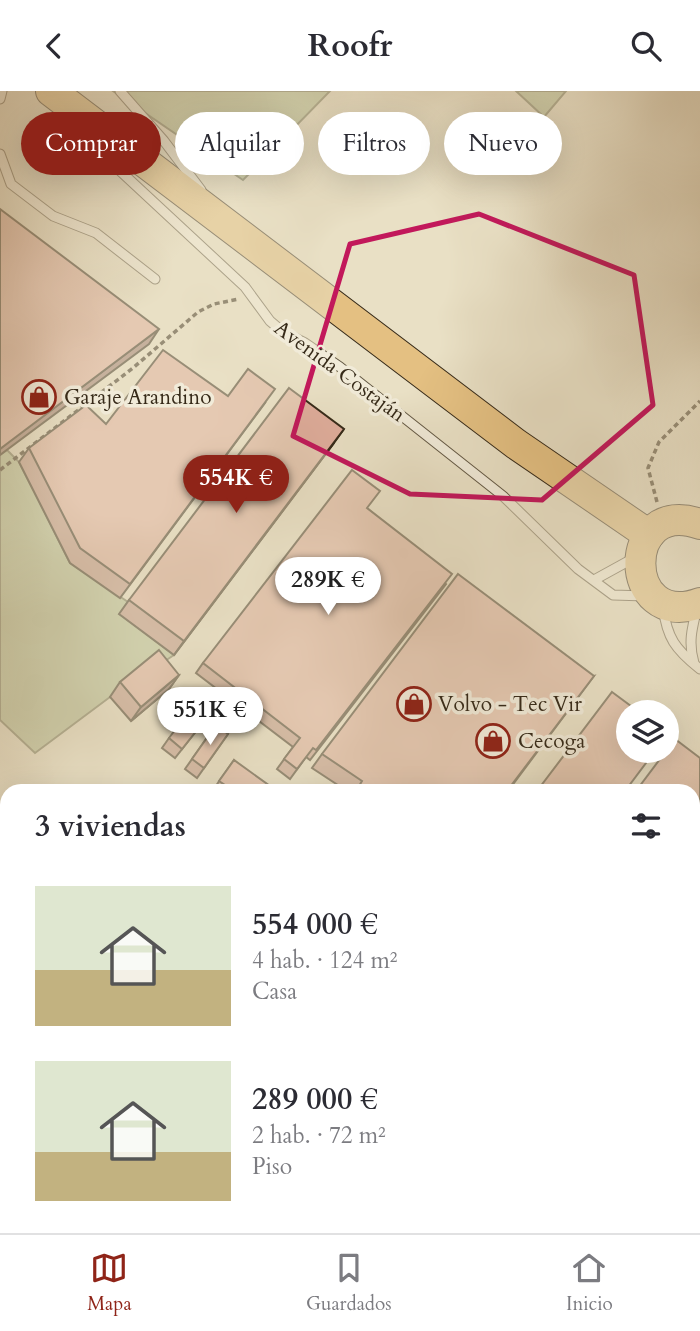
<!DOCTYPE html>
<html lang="es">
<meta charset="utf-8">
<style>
:root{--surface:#fff;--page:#f7f7f7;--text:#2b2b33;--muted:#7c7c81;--line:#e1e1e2;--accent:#8f2418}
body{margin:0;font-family:Cardo,serif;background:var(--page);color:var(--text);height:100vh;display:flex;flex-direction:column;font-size:26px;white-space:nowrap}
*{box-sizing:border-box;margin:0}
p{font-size:23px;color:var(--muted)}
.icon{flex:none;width:38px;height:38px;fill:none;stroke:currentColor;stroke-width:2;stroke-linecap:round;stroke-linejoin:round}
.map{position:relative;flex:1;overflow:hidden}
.panel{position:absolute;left:0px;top:693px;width:700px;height:450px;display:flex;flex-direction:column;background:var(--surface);border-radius:21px 21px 0 0;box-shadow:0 7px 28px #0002}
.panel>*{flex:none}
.guide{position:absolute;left:21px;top:21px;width:658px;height:63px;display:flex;gap:14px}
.buttons{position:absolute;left:616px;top:609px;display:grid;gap:14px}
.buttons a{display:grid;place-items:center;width:63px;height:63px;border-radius:50%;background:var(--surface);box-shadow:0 7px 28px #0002;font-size:35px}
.price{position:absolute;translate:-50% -60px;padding:0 16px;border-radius:24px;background:#fff;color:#222;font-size:23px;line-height:46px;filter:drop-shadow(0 2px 4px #0008)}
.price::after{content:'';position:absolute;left:50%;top:42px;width:21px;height:16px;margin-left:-10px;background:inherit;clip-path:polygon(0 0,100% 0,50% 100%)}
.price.selected{background:var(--accent);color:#fff}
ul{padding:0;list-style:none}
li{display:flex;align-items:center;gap:21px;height:175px;padding:0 35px}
li span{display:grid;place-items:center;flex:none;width:196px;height:140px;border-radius:0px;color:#555}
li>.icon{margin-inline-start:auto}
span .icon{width:84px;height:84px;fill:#fffc;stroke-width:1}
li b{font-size:30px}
h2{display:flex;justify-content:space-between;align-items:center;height:84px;padding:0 35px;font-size:30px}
.chip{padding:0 24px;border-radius:32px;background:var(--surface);box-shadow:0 7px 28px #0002;font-size:24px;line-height:63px}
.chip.selected{background:var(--accent);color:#fff}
header{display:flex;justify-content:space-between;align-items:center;height:91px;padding:0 35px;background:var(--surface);font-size:32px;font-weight:700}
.tabs{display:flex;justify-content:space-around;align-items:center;height:98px;border-top:2px solid var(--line);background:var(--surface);font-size:19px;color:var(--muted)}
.tabs a{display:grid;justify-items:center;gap:4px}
.tabs .selected{color:var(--accent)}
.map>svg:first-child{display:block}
</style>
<header><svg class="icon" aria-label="back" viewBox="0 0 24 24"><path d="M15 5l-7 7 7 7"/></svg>Roofr<svg class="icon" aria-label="search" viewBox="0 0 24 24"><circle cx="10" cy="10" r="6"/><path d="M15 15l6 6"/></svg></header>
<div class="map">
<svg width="700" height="1142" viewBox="0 0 700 1142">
<rect width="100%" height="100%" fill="#e9e0c5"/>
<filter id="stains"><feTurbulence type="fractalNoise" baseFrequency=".00286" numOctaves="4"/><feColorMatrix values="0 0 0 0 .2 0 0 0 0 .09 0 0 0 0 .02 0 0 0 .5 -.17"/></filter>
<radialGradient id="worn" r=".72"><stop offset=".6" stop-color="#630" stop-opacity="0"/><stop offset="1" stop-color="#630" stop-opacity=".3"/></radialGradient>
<g fill="#b6c295" stroke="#767657" stroke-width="2">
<polygon points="113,0 330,0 243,89"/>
<polygon points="516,0 566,0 544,26"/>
<polygon points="7,359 19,371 70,472 128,511 120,523 174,564 110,606 35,662 0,629 0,364"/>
<polygon points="7,964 7,1042 0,1048 0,966"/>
<polygon points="112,1136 542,1136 547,1142 104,1142"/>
</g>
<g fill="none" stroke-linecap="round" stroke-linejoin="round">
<g stroke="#635844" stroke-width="11">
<g id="service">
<polyline points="120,0 164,50 201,99"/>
<polyline points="0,8 2,0"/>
<polyline points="61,25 245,196 270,230 283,241 305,252 340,276 503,405 578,478 613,504 646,505"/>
<polyline points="0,63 11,93 53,125 96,142 155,188"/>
<polyline points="594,489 634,467"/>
<path d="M663,516C667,547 675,558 700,578"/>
<path d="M694,572C688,552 692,537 697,517"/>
<polyline points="693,737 700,728"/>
</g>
</g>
<g stroke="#362a19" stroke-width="32">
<g id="trunk">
<polyline points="51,0 516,353 649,444"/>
<path d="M700,433C620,404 621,541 700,512"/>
</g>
</g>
<g stroke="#362a19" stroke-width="3.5" stroke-dasharray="5 3.5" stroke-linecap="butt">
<polyline points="0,379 133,277 198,221 214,213 239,208"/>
<polyline points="657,411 648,377 659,351 700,310"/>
</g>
<use href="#service" stroke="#f1ebd9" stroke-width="9"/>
<use href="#trunk" stroke="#e4c082" stroke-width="30"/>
</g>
<g fill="#c09586" stroke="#362a19" stroke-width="2">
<polygon points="228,305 265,312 120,507 70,472 19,371 29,357 106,333"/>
<polygon points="334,352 174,564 119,523 129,509"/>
<polygon points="367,417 446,493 310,669 306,666 290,688 277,678 293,656 196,582 203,572"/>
<polygon points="179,584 169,598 131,630 110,606 120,591"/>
<polygon points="594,585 508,700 347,700 312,677 322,663"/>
<polygon points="201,634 175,667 162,657 169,647"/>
<polygon points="216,634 228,643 197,687 185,678"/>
<polygon points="234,669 266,700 213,699"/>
<polygon points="289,1136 317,1136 302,1142 292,1142"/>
</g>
<g fill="#9c796d" stroke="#362a19" stroke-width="2">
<polygon points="159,238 149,253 0,364 0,358 7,352"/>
<polygon points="344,338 334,352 174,564 184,550"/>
<polygon points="179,584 169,598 131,630 141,616"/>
<polygon points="300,1136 317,1136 302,1142 296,1142"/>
<polygon points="418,1136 422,1136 415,1142 410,1142"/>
</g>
<g fill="#dfad9c" stroke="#362a19" stroke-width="2">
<polygon points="0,118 159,238 0,358"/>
<polygon points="163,259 228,305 248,278 275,298 130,493 80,457 29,357 86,314 106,333"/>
<polygon points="289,297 344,338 184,550 129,509"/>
<polygon points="352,379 380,400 367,417 452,483 316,659 313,657 297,678 284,668 300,647 203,572"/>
<polygon points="458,483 594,585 507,700 356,700 362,690 322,663"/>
<polygon points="159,559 179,584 141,616 120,591"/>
<polygon points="612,601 639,621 628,621 628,660 655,660 625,700 537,700"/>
<polygon points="187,623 201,634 182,658 169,647"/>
<polygon points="216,634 228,643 204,677 192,668"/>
<polygon points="675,648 700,667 700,709 693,718 693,700 636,700"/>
<polygon points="234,669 270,695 266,700 234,700 219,690"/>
<polygon points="700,744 700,850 693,859 693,753"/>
<polygon points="700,861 700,972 693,981 693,870"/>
<polygon points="386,1136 418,1136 410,1142 388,1142 384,1138"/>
</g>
<path d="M0 0H700V1142H0ZM479,123L634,184L653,314L542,409L410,403L293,345L350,153Z" fill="#e9e0c5" fill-opacity=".55" fill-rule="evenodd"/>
<path fill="none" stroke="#c2185b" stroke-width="5" stroke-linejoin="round" d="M479,123L634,184L653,314L542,409L410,403L293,345L350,153Z"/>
<defs>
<g id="shop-ring" transform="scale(1.75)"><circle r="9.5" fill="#f1ebd9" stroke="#8f2418" stroke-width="1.5"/><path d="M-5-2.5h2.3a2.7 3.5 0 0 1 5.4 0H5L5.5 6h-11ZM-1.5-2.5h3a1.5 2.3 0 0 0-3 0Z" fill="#8f2418"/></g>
</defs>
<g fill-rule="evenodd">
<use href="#shop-ring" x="39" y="306"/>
<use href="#shop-ring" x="414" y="613"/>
<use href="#shop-ring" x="493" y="650"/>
</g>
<g text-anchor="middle" stroke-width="7" stroke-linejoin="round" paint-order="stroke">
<g font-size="21" fill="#362a19" stroke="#f1ebd9">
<text transform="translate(340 280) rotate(36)" y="7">Avenida Costaján</text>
</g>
<g font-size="21" fill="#362a19" stroke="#f1ebd9" text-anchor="start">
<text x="64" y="313">Garaje Arandino</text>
<text x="438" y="620">Volvo - Tec Vir</text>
<text x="518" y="657">Cecoga</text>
</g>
</g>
<rect width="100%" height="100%" filter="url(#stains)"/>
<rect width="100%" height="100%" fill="url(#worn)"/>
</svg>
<div class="buttons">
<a><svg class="icon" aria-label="layers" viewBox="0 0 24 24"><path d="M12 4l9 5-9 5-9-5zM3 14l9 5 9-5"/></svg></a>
</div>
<b class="price selected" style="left:236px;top:424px">554K €</b>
<b class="price" style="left:328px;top:526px">289K €</b>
<b class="price" style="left:210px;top:656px">551K €</b>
<div class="guide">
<a class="chip selected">Comprar</a>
<a class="chip">Alquilar</a>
<a class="chip">Filtros</a>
<a class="chip">Nuevo</a>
</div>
<section class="panel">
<h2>3 viviendas<svg class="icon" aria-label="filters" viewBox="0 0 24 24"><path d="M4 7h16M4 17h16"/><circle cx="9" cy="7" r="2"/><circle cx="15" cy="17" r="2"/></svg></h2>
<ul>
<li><span style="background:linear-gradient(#dfe7d0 60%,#c2b280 0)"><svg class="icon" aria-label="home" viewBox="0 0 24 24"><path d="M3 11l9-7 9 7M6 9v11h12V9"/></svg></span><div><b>554 000 €</b><p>4 hab. · 124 m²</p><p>Casa</p></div></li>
<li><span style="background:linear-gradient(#dfe7d0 65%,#c2b280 0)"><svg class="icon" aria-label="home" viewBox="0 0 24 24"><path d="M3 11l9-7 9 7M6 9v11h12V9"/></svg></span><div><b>289 000 €</b><p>2 hab. · 72 m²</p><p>Piso</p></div></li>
</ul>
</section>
</div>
<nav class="tabs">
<a class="selected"><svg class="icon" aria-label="map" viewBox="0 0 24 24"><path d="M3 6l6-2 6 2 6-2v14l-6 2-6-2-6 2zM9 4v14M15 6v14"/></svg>Mapa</a>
<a><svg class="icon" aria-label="saved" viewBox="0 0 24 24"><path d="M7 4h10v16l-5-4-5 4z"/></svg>Guardados</a>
<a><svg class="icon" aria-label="home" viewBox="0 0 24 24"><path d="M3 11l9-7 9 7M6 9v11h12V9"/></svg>Inicio</a>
</nav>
